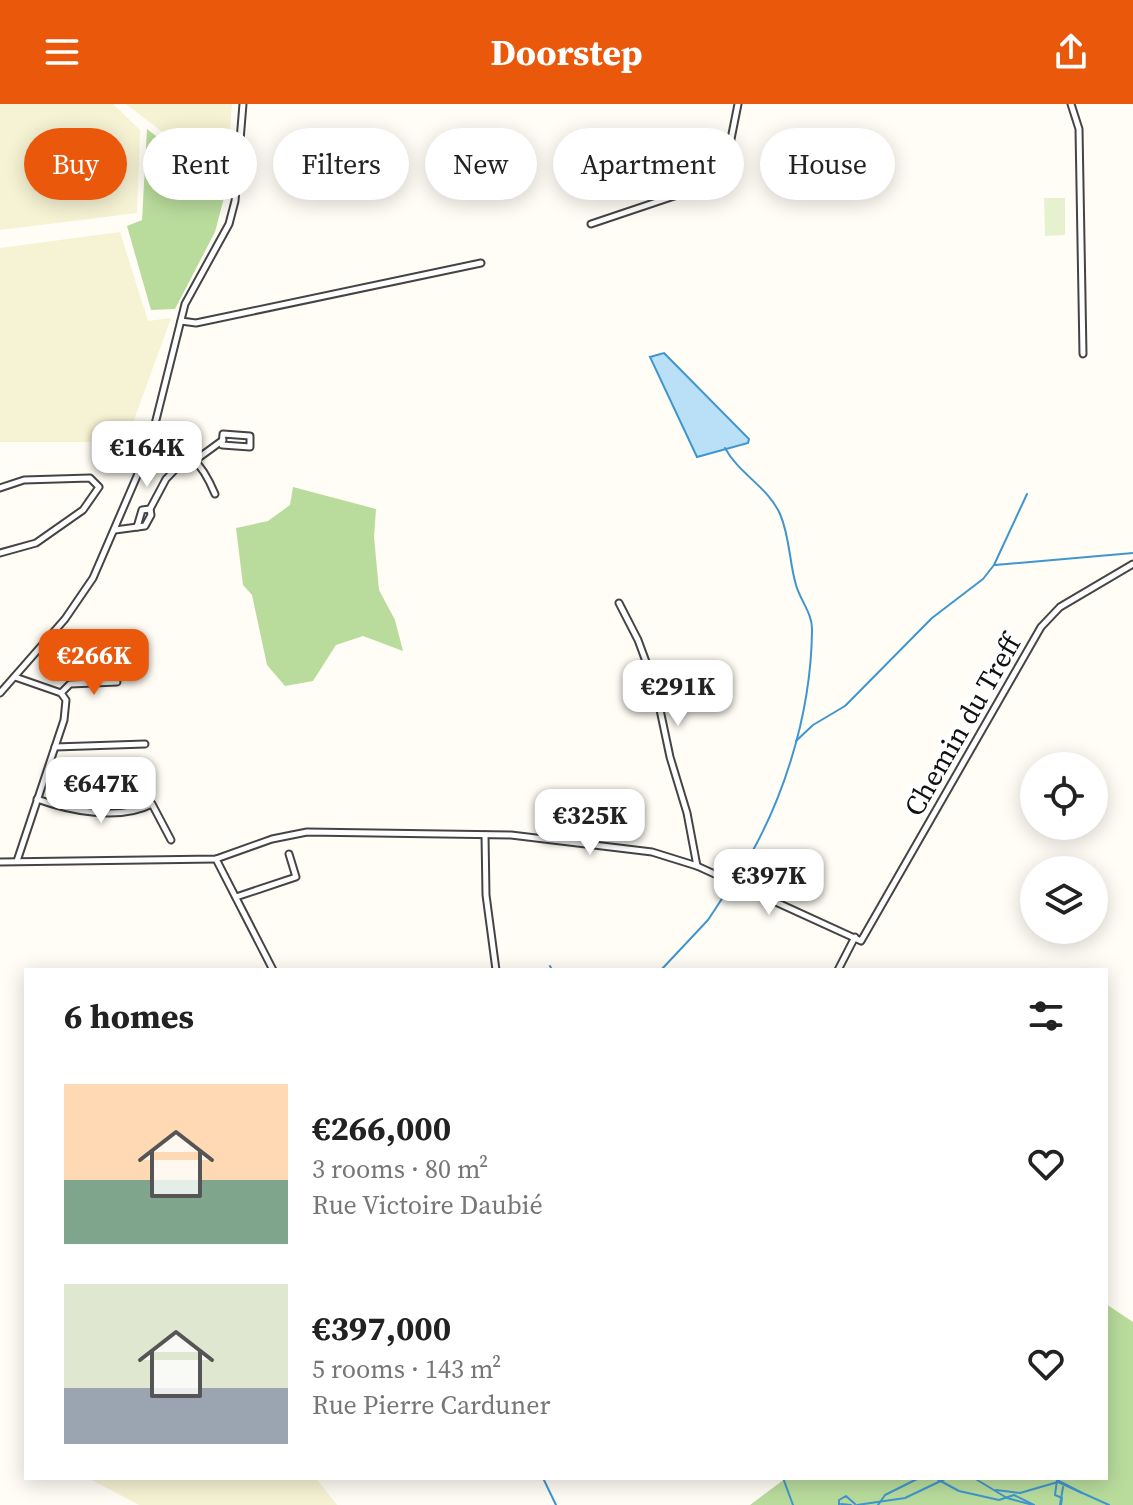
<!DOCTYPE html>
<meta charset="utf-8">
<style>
:root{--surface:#fff;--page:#f6f6f6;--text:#222;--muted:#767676;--accent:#ea580c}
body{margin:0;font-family:"Source Serif 4",serif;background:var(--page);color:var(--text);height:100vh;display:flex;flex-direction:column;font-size:30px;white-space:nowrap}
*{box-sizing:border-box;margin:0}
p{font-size:26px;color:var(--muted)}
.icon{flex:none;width:44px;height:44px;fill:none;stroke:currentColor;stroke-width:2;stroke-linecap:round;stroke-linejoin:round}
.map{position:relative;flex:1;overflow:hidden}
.panel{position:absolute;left:24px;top:864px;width:1084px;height:512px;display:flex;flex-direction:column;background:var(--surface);border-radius:0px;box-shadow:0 4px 20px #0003}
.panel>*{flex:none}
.guide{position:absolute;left:24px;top:24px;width:1086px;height:72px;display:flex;gap:16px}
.buttons{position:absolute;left:1020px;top:648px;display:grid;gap:16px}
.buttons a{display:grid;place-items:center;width:88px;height:88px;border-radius:50%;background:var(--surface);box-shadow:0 4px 20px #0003;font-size:40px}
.price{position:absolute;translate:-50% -68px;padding:0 18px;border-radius:16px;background:#fff;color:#222;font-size:26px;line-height:52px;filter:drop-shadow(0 2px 4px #0008)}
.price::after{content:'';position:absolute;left:50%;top:48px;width:24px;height:18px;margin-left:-12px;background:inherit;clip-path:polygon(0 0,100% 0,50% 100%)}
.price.current{background:var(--accent);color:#fff}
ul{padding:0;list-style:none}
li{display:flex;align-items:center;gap:24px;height:200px;padding:0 40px}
li span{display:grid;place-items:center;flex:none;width:224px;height:160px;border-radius:0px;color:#555}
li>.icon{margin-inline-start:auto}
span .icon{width:96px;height:96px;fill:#fffc;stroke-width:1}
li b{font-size:34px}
h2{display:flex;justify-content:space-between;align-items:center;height:96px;padding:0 40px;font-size:34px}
.tag{padding:0 28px;border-radius:36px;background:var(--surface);box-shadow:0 4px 20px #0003;font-size:28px;line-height:72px}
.tag.current{background:var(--accent);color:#fff}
header{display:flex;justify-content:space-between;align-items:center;height:104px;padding:0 40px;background:var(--accent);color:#fff;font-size:36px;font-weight:700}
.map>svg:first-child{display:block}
</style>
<header><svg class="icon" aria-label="menu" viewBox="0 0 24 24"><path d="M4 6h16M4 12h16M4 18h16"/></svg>Doorstep<svg class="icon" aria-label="share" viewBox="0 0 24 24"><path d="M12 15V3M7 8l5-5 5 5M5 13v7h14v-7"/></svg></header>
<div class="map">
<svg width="1133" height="1401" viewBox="0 0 1133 1401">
<rect width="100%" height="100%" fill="#fffdf5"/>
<g fill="#f6f3d4">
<polygon points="0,0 113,0 140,26 137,109 0,126"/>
<polygon points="126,0 232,0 226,77"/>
<polygon points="120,128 148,217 171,214 126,338 0,338 0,144"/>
<polygon points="88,1374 316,1374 337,1401 139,1401"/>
</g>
<g fill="#b9dc9c">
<polygon points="147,25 226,86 215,128 175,205 151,206 127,122 142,116"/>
<polygon points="293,383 376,405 374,433 379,486 395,516 403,547 363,532 336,541 313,577 285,582 267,561 252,491 243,481 236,424 268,417 290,401"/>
<polygon points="1106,1200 1133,1218 1133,1401 750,1401 786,1374 1106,1374"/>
</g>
<polygon fill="#e6f2cf" points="1044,94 1065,94 1065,131 1045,132"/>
<polygon fill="#b9e0f7" stroke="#3f96cf" stroke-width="2" points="664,249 749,335 748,339 697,353 650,253"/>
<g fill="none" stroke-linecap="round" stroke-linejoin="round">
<g stroke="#3f96cf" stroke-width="2">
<path d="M725,344C739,370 768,383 780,410C790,433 789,457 796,481C800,496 813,510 812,527C811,612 782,705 735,776"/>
<polyline points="995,461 1133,449"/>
<polyline points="796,637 813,621 845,602 932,514 983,475 994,461 1027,390"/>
<polyline points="550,862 552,866"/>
<polyline points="661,866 708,816 731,781"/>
<polyline points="543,1374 556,1401"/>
<polyline points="783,1374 793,1401"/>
<polyline points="935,1374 959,1387 999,1396 1014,1391 1034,1401"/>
<polyline points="974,1374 1007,1394 1033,1401"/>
<polyline points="996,1386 1020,1389 1058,1378 1109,1401"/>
<polyline points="841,1400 851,1401"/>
<polyline points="839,1401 839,1396 846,1392 855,1400"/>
<polyline points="857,1401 905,1394 947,1374"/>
<polyline points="878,1401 885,1391 919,1374"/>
<polyline points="1060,1401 1063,1383"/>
<polyline points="1061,1401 1062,1394 1055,1391 1057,1376 1082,1389"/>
</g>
<g stroke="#444" stroke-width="9">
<g id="street">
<polyline points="1071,0 1079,25 1083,250"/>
<polyline points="591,120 710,80 724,70 738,0"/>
<polyline points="181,217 196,219 481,159"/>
<polygon points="223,330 250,332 250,343 222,341"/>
<path d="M152,332C186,344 201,356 215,390"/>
<polyline points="197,355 223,336"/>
<polyline points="0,384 24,376 90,374 99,383 83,406 36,439 0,449"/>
<polyline points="137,423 142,406 150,405"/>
<polyline points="115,426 145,422 151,411 150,405 166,375 191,349"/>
<polyline points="619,499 638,536 655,582 670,653 687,709 697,762"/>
<polyline points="15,573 61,589 66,596 64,616 17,757"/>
<polyline points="0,589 65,515 93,474 137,372 152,332 185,200 229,120 235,97 243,0"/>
<polyline points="61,589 70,580 117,578"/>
<polyline points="55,643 145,640"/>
<path d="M37,695C70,707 119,717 152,700L171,736"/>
<polyline points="485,731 486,791 496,866"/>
<polyline points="216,755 273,866"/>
<polyline points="0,758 216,755 272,735 307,728 511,731 652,748 697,762 861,837 1041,523 1060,503 1133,460"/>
<polyline points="236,793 296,773 289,750"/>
<polyline points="838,866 855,833"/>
</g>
</g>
<use href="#street" stroke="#fff" stroke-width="5"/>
</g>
<g text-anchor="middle" stroke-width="8" stroke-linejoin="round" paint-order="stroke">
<g font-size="28" fill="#111" stroke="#fff">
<text transform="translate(962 621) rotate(-60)" y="10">Chemin du Treff</text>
</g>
</g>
</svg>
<div class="buttons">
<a><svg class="icon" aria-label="locate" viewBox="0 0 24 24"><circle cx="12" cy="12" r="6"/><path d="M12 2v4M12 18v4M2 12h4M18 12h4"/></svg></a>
<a><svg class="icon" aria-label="layers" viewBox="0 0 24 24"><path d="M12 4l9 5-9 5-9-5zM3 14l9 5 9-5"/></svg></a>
</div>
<b class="price" style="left:147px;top:385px">€164K</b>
<b class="price current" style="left:94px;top:593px">€266K</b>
<b class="price" style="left:678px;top:624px">€291K</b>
<b class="price" style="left:101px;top:721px">€647K</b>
<b class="price" style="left:590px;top:753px">€325K</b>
<b class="price" style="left:769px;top:813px">€397K</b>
<div class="guide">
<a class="tag current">Buy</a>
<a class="tag">Rent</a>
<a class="tag">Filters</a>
<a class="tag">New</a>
<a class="tag">Apartment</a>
<a class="tag">House</a>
</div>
<section class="panel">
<h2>6 homes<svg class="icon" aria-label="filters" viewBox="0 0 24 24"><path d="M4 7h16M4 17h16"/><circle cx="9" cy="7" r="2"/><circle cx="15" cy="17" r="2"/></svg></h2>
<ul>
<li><span style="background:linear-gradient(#ffd9b3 60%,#7fa58c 0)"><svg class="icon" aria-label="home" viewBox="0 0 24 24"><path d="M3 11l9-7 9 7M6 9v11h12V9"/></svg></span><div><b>€266,000</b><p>3 rooms · 80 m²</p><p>Rue Victoire Daubié</p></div><svg class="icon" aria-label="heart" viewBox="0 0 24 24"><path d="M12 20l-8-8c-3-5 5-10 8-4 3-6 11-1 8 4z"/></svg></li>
<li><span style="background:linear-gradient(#dfe7d0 65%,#9aa5b1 0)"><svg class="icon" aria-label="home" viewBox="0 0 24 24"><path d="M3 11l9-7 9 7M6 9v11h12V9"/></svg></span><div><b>€397,000</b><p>5 rooms · 143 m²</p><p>Rue Pierre Carduner</p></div><svg class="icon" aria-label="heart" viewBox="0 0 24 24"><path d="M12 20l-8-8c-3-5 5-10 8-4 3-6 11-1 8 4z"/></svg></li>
</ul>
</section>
</div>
